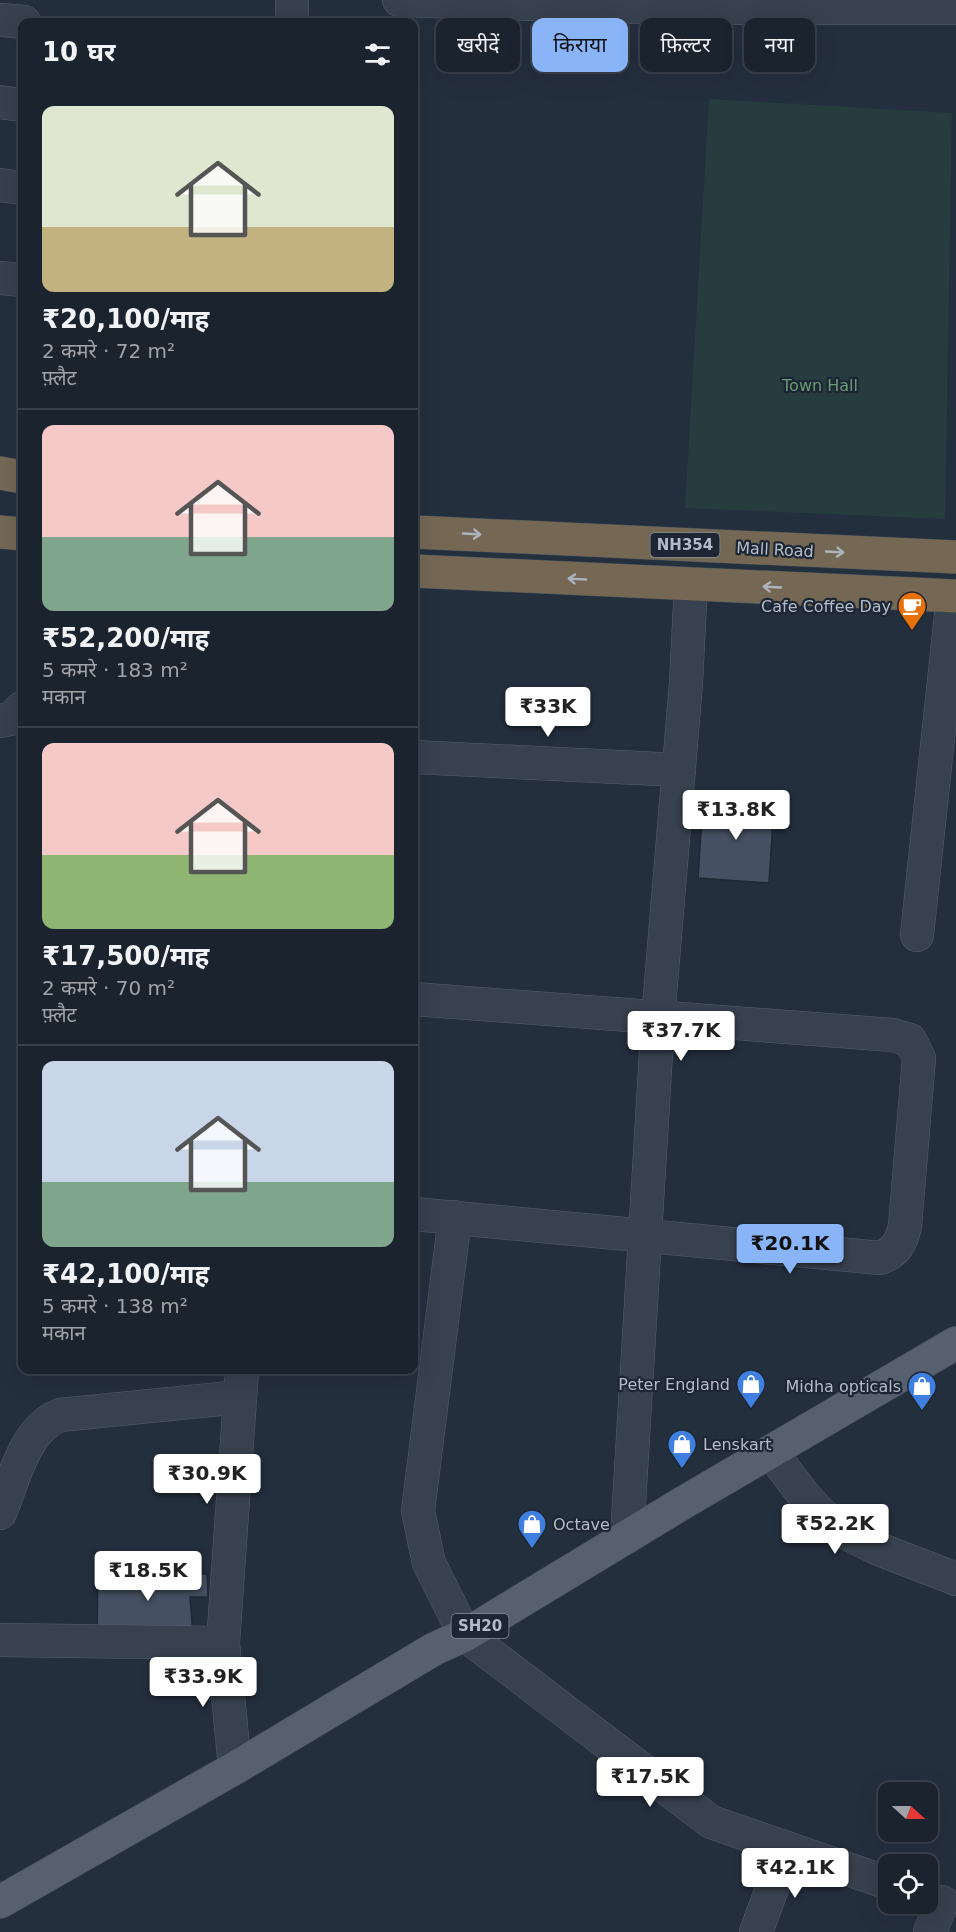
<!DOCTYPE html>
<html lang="hi">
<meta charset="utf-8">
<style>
:root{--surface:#1b232e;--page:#282f3a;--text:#f1f3f6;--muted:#a0a4aa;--line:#39404a;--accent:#8ab4f8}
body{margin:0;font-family:"DejaVu Sans","Noto Sans Devanagari",sans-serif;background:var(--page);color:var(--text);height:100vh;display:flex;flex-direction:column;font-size:22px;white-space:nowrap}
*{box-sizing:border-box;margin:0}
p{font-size:20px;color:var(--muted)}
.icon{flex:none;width:33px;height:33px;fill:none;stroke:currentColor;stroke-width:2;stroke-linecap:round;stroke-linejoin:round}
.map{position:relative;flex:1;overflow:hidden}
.details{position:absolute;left:18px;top:18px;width:400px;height:1356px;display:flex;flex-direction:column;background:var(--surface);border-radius:12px;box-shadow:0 6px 24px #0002,0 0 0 2px var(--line)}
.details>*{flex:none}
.hud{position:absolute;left:436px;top:18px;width:429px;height:54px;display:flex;gap:12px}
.needle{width:39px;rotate:111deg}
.fabs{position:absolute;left:878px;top:1782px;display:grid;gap:12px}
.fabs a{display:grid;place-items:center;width:60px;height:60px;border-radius:12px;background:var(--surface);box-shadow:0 6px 24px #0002,0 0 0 2px var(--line);font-size:30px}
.price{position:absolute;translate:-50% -51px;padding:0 14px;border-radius:6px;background:#fff;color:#222;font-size:20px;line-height:39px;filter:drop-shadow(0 2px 3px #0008)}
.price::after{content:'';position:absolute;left:50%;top:36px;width:18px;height:14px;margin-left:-9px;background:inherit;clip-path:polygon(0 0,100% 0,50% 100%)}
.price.selected{background:var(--accent);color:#111}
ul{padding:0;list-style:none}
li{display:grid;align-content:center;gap:12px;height:318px;padding:0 24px}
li+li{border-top:2px solid var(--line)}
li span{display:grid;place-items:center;height:186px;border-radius:12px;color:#555}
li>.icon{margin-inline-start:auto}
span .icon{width:108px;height:108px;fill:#fffc;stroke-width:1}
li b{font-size:26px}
h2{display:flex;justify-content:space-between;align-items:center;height:72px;padding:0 24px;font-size:26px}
.chip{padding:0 21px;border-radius:12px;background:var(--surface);box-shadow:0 6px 24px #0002,0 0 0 2px var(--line);font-size:21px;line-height:54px}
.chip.selected{background:var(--accent);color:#111}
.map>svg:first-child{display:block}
</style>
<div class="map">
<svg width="956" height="1932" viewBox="0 0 956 1932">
<rect width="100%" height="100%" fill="#242f3e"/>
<polygon fill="#263c3f" points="709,99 952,113 945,519 685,508"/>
<g fill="#455162" stroke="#1f2835" stroke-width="1.5">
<polygon points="703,799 774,804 769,883 698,878"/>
<polygon points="98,1570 207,1574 208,1597 190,1597 193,1635 97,1633"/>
</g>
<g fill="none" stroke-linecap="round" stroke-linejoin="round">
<g stroke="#565f6c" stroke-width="34">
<g id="minor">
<polyline points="399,0 675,8 956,8"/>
<polyline points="0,20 24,22"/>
<polyline points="292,22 292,0"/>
<polyline points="0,102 22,105"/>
<polyline points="0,185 22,188"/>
<polyline points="0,278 22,280"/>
<polyline points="0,721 11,719 22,708"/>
<polyline points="414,757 679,770"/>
<polyline points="917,935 953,596"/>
<path d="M414,999L893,1035L910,1040L919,1058L905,1226C901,1243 896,1252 880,1258L414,1214"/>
<polyline points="455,1217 418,1511 429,1563 465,1635 711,1822 888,1883"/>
<path d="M771,1452C790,1476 808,1505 832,1523C865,1548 918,1563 956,1579"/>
<path d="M0,1513C14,1480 24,1429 60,1415L240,1397"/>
<polyline points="627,1537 658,1019 686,683 691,584"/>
<polyline points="0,1640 223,1643"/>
<polyline points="235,1768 223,1643 242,1370"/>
<polyline points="756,1932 787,1848"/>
<polyline points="930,1932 942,1902"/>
</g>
</g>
<g stroke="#414a57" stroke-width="34">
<polyline id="major" points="0,1902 235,1768 434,1649 465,1635 681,1504 956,1343"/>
</g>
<g stroke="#434c59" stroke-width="34">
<g id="highway">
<polyline points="0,473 22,477"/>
<polyline points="0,532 22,534"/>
<polyline points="414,532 956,557"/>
<polyline points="414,571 956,596"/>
</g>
</g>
<use href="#minor" stroke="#38414e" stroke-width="33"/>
<use href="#major" stroke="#56606e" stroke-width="33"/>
<use href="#highway" stroke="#746855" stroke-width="33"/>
</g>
<defs><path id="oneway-shaft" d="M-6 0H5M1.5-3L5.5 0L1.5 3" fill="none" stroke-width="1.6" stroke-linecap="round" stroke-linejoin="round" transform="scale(1.5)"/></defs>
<g stroke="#aeb4bd">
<use href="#oneway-shaft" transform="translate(472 534) rotate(3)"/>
<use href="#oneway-shaft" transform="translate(835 552) rotate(3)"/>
<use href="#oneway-shaft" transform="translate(577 579) rotate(-177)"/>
<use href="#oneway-shaft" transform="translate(772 587) rotate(-177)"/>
</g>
<defs>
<g id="cafe-pin" transform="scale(1.5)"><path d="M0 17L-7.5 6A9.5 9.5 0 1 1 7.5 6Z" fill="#e8710a" stroke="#1d2633"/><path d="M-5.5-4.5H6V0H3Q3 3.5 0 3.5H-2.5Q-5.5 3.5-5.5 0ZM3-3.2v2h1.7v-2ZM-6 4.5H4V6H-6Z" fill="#fff"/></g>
<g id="shop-pin" transform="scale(1.5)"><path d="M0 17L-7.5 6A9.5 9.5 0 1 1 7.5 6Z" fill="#3f7fe0" stroke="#1d2633"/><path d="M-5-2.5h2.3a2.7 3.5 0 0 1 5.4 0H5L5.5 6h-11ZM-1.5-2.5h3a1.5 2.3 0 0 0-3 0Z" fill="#fff"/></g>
</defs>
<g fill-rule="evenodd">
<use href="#cafe-pin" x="912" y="606"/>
<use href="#shop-pin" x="751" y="1384"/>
<use href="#shop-pin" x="922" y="1386"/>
<use href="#shop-pin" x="682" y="1444"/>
<use href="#shop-pin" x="532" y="1524"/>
</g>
<g text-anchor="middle" stroke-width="4.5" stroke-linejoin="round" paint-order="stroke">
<g fill="#1d2633" stroke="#878f9c" stroke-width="1.5">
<rect x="650.5" y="533" width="69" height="24" rx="4.5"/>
<rect x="451.5" y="1614" width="57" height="24" rx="4.5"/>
</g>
<g font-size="15" font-weight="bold" fill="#b4bcc9">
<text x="685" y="550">NH354</text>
<text x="480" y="1631">SH20</text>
</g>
<g font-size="16" fill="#6b9a76" stroke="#1d2633">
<text x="820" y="391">Town Hall</text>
</g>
<g font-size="16" fill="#b4bcc9" stroke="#1d2633">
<text transform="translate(775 549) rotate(3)" y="6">Mall Road</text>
</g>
<g font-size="16" fill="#b4bcc9" stroke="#1d2633" text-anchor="end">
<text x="891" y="612">Cafe Coffee Day</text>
<text x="730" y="1390">Peter England</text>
<text x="901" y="1392">Midha opticals</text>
<text x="703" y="1450" text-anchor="start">Lenskart</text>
<text x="553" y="1530" text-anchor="start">Octave</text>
</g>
</g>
</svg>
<div class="fabs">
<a><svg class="needle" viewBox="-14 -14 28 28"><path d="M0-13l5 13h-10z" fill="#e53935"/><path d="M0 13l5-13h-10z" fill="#a0a4aa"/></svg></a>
<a><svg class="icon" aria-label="locate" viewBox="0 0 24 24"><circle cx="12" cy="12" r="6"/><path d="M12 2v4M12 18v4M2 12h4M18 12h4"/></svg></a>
</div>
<b class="price" style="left:548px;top:738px">₹33K</b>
<b class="price" style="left:736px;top:841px">₹13.8K</b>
<b class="price" style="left:681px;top:1062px">₹37.7K</b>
<b class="price selected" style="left:790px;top:1275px">₹20.1K</b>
<b class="price" style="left:207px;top:1505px">₹30.9K</b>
<b class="price" style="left:835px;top:1555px">₹52.2K</b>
<b class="price" style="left:148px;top:1602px">₹18.5K</b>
<b class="price" style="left:203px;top:1708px">₹33.9K</b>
<b class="price" style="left:650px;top:1808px">₹17.5K</b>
<b class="price" style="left:795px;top:1899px">₹42.1K</b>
<div class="hud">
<a class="chip">खरीदें</a>
<a class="chip selected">किराया</a>
<a class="chip">फ़िल्टर</a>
<a class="chip">नया</a>
</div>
<section class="details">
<h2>10 घर<svg class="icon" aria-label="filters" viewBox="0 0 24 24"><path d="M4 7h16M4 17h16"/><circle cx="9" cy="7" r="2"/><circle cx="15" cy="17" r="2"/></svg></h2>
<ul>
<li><span style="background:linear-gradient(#dfe7d0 65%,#c2b280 0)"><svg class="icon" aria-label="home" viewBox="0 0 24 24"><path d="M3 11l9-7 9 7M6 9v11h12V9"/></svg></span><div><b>₹20,100/माह</b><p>2 कमरे · 72 m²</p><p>फ़्लैट</p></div></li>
<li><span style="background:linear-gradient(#f6c9c9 60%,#7fa58c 0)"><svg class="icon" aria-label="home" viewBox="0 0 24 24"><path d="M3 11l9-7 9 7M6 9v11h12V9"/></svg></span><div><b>₹52,200/माह</b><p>5 कमरे · 183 m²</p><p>मकान</p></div></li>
<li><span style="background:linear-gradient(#f6c9c9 60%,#8fb573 0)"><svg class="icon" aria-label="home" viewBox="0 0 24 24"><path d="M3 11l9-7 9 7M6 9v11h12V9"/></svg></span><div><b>₹17,500/माह</b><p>2 कमरे · 70 m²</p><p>फ़्लैट</p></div></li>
<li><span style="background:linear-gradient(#c9d6e8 65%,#7fa58c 0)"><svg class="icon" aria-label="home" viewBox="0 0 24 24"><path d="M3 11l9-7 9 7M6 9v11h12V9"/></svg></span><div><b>₹42,100/माह</b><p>5 कमरे · 138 m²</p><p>मकान</p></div></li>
</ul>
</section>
</div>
